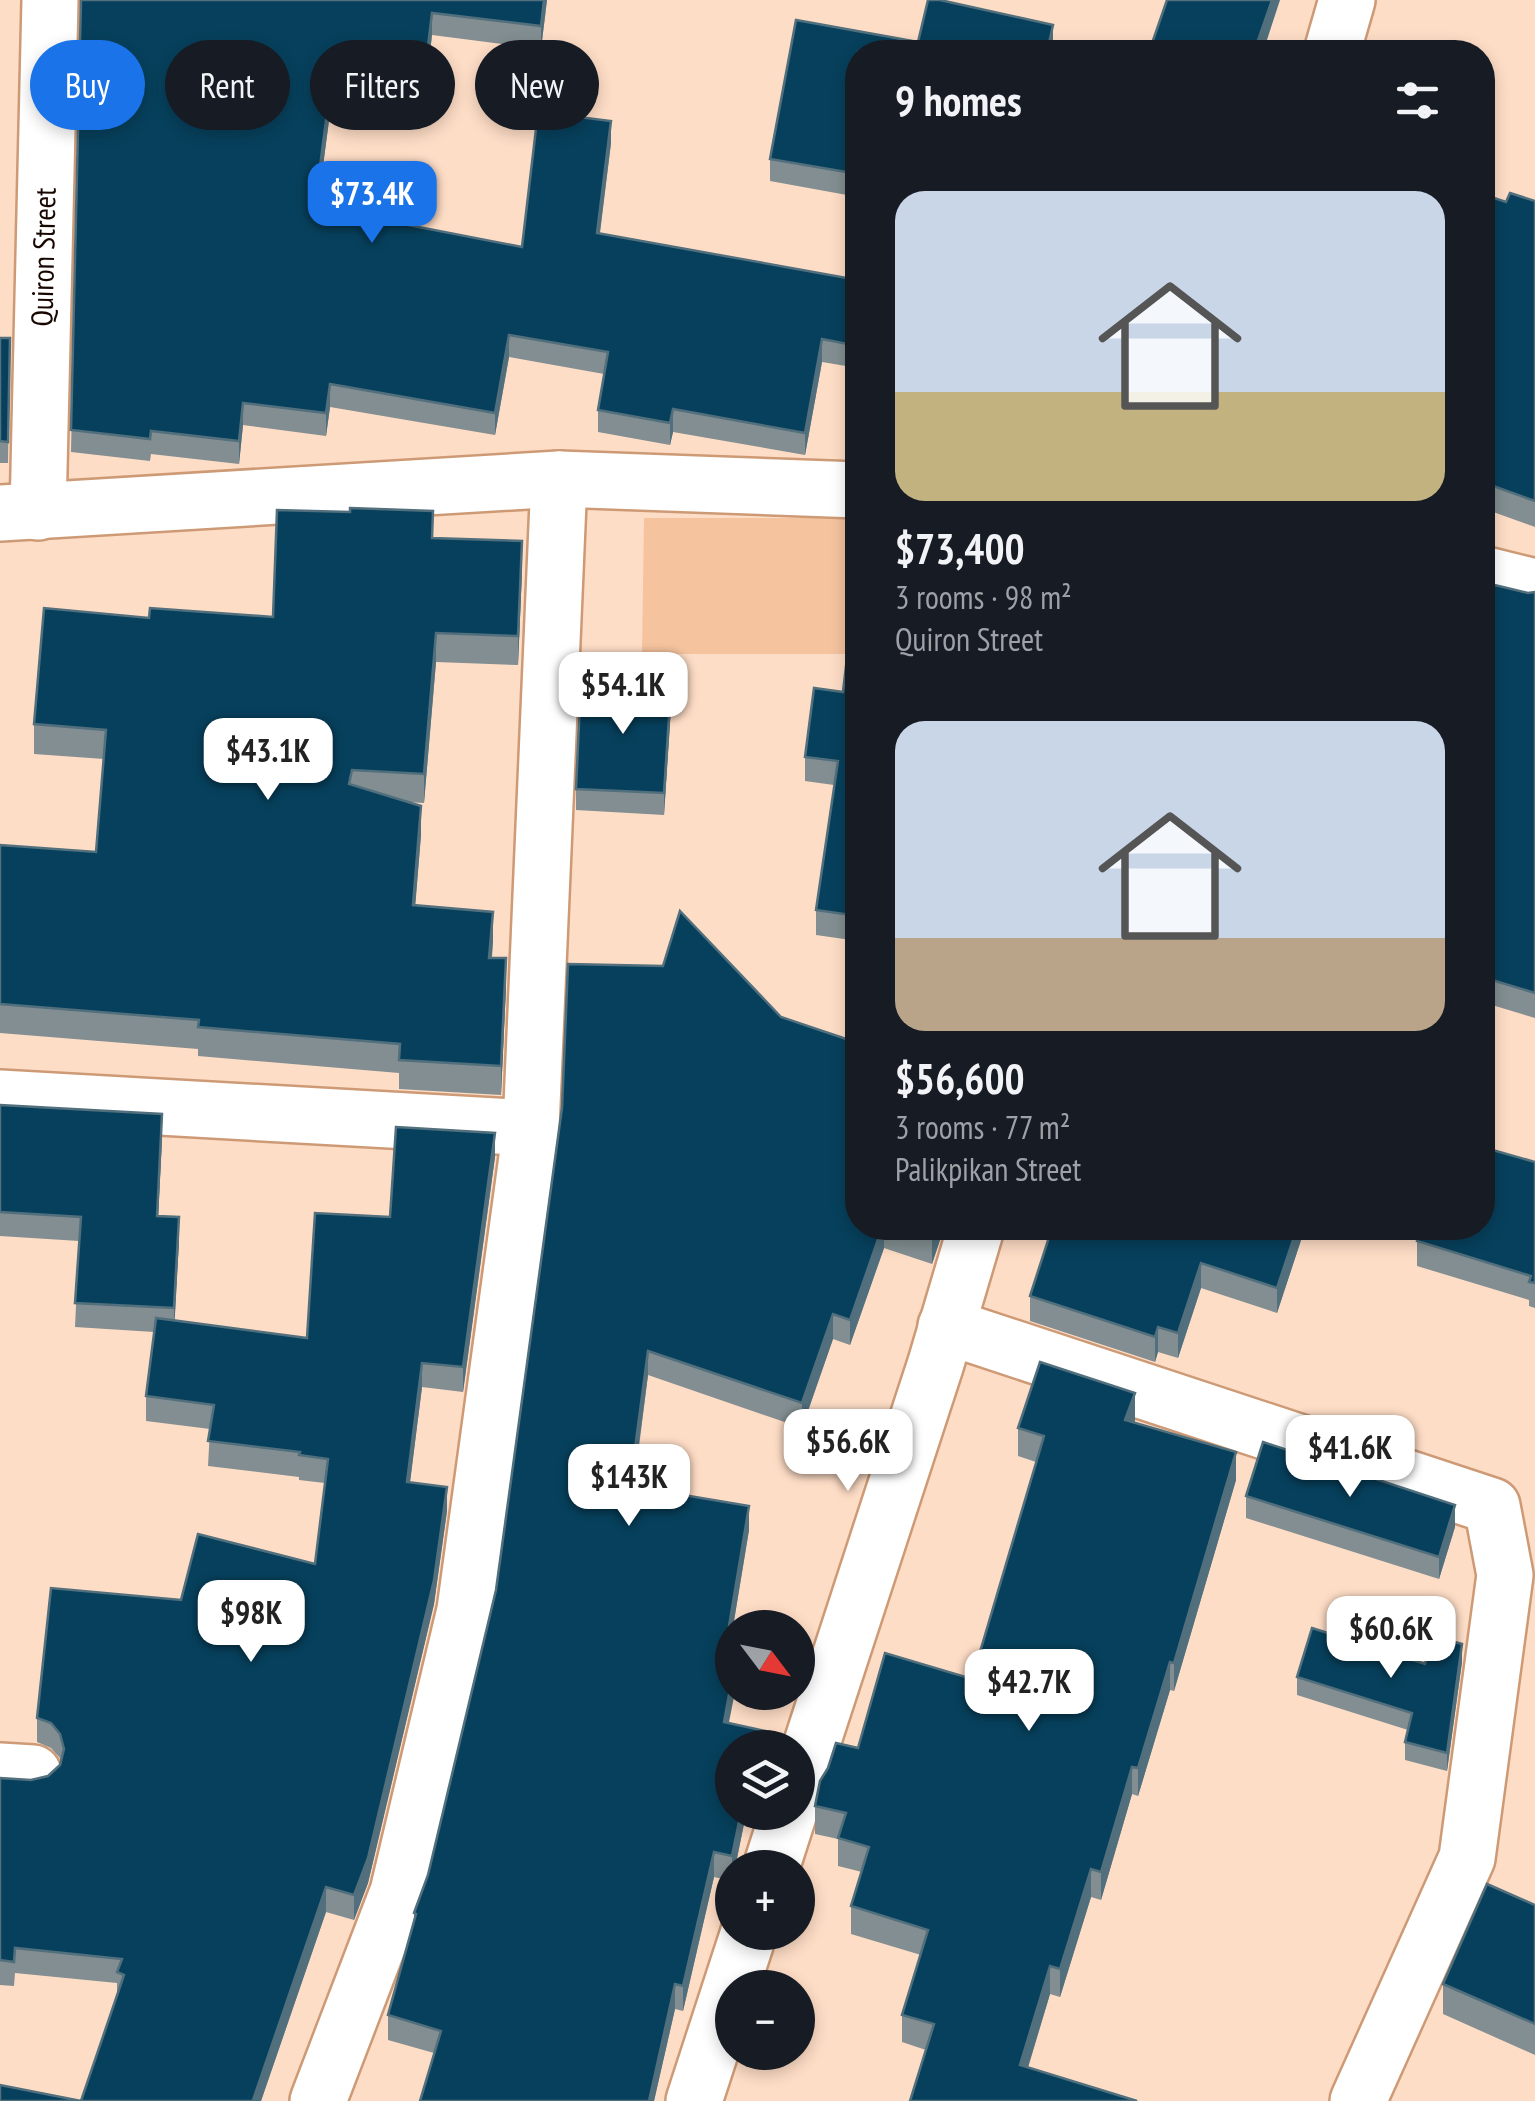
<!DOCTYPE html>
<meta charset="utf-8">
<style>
:root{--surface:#171b24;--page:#242831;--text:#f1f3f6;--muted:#9ea1a6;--accent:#1a73e8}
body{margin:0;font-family:"PT Sans Narrow",sans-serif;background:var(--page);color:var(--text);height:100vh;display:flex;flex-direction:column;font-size:38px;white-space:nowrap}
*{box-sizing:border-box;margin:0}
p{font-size:32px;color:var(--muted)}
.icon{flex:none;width:55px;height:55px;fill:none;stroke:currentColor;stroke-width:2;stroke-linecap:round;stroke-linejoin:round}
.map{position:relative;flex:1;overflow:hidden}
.drawer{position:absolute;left:845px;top:40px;width:650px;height:1200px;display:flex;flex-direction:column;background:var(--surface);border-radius:40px;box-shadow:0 5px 15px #0003}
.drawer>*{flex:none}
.banner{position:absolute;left:30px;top:40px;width:665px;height:90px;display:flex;gap:20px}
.needle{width:65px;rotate:122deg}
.tools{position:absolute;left:715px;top:1610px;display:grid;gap:20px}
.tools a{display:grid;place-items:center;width:100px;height:100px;border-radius:50%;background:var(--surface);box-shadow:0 5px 15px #0003;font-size:50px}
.price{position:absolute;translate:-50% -85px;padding:0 22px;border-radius:20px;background:#fff;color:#222;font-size:32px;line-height:65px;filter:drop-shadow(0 2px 5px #0008)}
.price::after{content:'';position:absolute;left:50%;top:60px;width:30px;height:22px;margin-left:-15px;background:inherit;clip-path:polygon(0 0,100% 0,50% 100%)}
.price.on{background:var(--accent);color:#fff}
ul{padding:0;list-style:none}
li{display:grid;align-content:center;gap:20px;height:530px;padding:0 50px}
li span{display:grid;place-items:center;height:310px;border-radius:30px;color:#555}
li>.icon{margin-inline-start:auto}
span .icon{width:180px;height:180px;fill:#fffc;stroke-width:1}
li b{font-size:42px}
h2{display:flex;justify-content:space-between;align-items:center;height:120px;padding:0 50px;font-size:42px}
.pill{padding:0 35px;border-radius:45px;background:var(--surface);box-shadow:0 5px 15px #0003;font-size:35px;line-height:90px}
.pill.on{background:var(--accent);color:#fff}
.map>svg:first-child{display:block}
</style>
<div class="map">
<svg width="1535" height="2101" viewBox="0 0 1535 2101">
<rect width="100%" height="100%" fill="#feddc6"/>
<polygon fill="#f5c39e" points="644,518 857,518 857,654 642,654"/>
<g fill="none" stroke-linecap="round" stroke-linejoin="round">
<g stroke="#cd9a75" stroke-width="60">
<g id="minor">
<path id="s1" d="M38,512L50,0"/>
<polyline points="0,1098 531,1128 559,479"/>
<polyline points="946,1326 1492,1506 1505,1575 1467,1858 1358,2101"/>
<polyline points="0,1771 33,1773"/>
<polyline points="798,1786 936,1363 976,1228"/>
<polyline points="771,1868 789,1812"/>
<polyline points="318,2101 398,1892 465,1610 531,1128"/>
<polyline points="694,2101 749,1932"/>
</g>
</g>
<g stroke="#cd9a75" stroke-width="60">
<g id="tertiary">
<polyline points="1332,52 1347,0"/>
<polyline points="0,513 559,479 858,490"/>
<polyline points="1482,574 1535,587"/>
</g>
</g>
<use href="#minor" stroke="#fff" stroke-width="55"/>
<use href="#tertiary" stroke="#fff" stroke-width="55"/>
</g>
<g fill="#828e91">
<polygon points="81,0 547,0 541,49 432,35 426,86 335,75 322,174 366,203 364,217 522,247 611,143 600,233 858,280 858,368 822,362 805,455 673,432 670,445 598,432 598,410 604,374 509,357 495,435 330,407 326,436 243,425 239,464 151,454 150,461 71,452"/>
<polygon points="928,0 940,0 1053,25 1052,52 858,52 858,197 770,181 770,159 796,20 918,42"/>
<polygon points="1482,194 1506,202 1535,201 1535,527 1482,508"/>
<polygon points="0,338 10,338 8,463 0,463"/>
<polygon points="433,538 522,570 518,665 436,662 424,803 407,802 421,835 415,905 493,941 492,958 506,987 501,1095 399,1089 399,1073 198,1056 198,1049 0,1033 0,845 96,852 104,759 34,754 34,724 149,618 273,617"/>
<polygon points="1482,582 1528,593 1535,592 1535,1018 1482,1002"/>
<polygon points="858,651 858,941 816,935 816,910 834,785 805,781 805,757 843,692"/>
<polygon points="671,708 664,815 576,810 576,789"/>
<polygon points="0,1105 162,1138 158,1216 179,1241 174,1321 307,1338 390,1217 495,1157 463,1392 422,1387 410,1482 447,1511 434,1604 368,1883 354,1920 326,1912 261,2101 0,2101 81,2101 117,1995 117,1983 15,1973 14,1986 0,1985 0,1778 31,1780 48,1776 60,1765 60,1758 51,1748 37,1742 37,1718 181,1600 315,1564 325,1483 299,1480 299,1477 208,1466 210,1429 146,1421 146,1396 154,1332 75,1327 79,1241 0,1236"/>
<polygon points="562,1108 858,1228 944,1228 932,1264 884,1248 850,1345 833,1339 802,1428 648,1375 634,1487 749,1530 733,1627 728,1723 774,1748 732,1812 756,1812 753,1820 745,1819 735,1868 732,1868 732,1881 714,1877 683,2011 675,2009 654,2101 420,2101 434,2053 388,2040 388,2015 414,1921 414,1913 428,1875 496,1590"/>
<polygon points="1535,1162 1535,1308 1529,1306 1529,1300 1417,1266 1417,1241"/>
<polygon points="1052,1228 1305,1228 1277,1313 1201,1288 1178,1358 1158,1352 1155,1362 1030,1321 1030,1296"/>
<polygon points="1134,1422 1236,1480 1174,1691 1170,1690 1138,1796 1132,1794 1101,1900 1091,1897 1060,1997 1050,1994 1028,2068 926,2050 902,2042 902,2015 921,1955 851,1934 851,1906 862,1872 838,1866 838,1839 815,1834 815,1806 858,1748 972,1679 1036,1462 1018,1456 1018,1428"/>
<polygon points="1246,1496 1455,1527 1439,1579 1246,1518"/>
<polygon points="1462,1662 1447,1771 1405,1760 1405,1742 1408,1730 1297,1695 1297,1677"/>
<polygon points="1535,1905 1535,2055 1443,2014 1443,1984"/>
</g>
<g fill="#516f7c">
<polygon points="544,0 547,0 541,49 541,26"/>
<polygon points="1272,0 1280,0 1263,52 1254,52"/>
<polygon points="432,13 432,35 426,86 426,63"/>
<polygon points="1053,25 1053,47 1052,52 1047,52"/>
<polygon points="335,52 335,75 319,196 319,174"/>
<polygon points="611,121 611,143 597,255 597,233"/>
<polygon points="366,180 366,203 362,239 362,216"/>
<polygon points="509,335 509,357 495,435 495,413"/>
<polygon points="822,339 822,362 805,455 805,433"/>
<polygon points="330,384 330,407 326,436 326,413"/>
<polygon points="243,403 243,425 239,464 239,441"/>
<polygon points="673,409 673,432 670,445 670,423"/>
<polygon points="522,541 522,570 518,665 518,636"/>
<polygon points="436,633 436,662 424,803 424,774"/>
<polygon points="671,686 671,708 664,815 664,793"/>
<polygon points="421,806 421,835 413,934 413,905"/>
<polygon points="493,912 493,941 489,987 489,958"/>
<polygon points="506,958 506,987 501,1095 501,1066"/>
<polygon points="162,1114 162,1138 157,1240 157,1216"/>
<polygon points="495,1133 495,1157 463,1392 463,1367"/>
<polygon points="179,1217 179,1241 174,1333 174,1308"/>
<polygon points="882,1228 884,1228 884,1248 850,1345 850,1320"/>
<polygon points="936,1228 944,1228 932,1264 932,1239"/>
<polygon points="1297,1228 1305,1228 1277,1313 1277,1288"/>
<polygon points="1201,1263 1201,1288 1178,1358 1178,1333"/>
<polygon points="833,1314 833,1339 802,1428 802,1403"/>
<polygon points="1158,1327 1158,1352 1155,1362 1155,1337"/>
<polygon points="648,1351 648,1375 630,1511 630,1486"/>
<polygon points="422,1363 422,1387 407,1506 407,1482"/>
<polygon points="1135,1393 1135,1421 1125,1447 1125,1420"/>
<polygon points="1236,1452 1236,1480 1174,1691 1174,1663"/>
<polygon points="447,1487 447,1511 434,1604 368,1883 354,1920 354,1895"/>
<polygon points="1455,1505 1455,1527 1439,1579 1439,1557"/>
<polygon points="749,1506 749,1530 729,1651 729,1626"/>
<polygon points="1462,1644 1462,1662 1447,1771 1447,1753"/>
<polygon points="1170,1662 1170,1690 1138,1796 1138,1768"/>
<polygon points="732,1678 732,1692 735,1692 724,1747 724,1722"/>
<polygon points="1132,1767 1132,1794 1101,1900 1101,1872"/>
<polygon points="741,1812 745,1812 745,1819 735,1868 732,1868 732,1881 732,1856"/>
<polygon points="714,1852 714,1877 683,2011 683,1986"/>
<polygon points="1091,1869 1091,1897 1060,1997 1060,1969"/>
<polygon points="326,1887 326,1912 261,2101 253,2101"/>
<polygon points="1050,1966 1050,1994 1020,2093 1020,2065"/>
<polygon points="675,1984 675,2009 654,2101 649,2101"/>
</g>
<g fill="#07405c" stroke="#516f7c" stroke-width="2.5">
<polygon points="81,0 544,0 541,26 432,13 426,63 335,52 319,174 366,180 362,216 522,247 538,112 611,121 597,233 858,280 858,346 822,339 805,433 673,409 670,423 598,410 608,352 509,335 495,413 330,384 326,413 243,403 239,441 151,431 150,439 71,430"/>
<polygon points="928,0 940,0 1053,25 1047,52 858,52 858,174 770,159 796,20 918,42"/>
<polygon points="1167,0 1272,0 1254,52 1149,52"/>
<polygon points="1510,193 1535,201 1535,501 1482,482 1482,194 1506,202"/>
<polygon points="0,338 10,338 8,442 0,441"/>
<polygon points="350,508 433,511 432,538 522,541 518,636 436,633 424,774 352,770 349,784 421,806 413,905 493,912 489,958 506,958 501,1066 399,1060 400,1044 198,1027 199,1020 0,1004 0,845 96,852 106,730 34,724 44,608 149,618 150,608 273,617 277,510 350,512"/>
<polygon points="1482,582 1528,593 1535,592 1535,993 1482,977"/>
<polygon points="848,649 858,651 858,916 816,910 838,761 805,757 814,688 843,692"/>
<polygon points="581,681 671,686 664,793 576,789"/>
<polygon points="680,911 781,1017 858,1043 858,1228 882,1228 850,1320 833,1314 802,1403 648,1351 630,1486 749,1506 729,1626 736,1628 732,1628 732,1678 724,1722 774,1733 770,1748 732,1748 732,1812 741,1812 732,1856 714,1852 683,1986 675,1984 649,2101 420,2101 441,2031 388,2015 416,1914 414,1913 428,1875 496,1590 562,1108 568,964 663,966"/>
<polygon points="0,1105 162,1114 157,1216 179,1217 174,1308 75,1303 81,1217 0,1212"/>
<polygon points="396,1127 495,1133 463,1367 422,1363 407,1482 447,1487 434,1580 368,1858 354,1895 326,1887 253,2100 257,2101 0,2101 0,2085 81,2101 124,1975 117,1972 122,1959 15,1948 14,1962 0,1960 0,1778 31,1780 48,1776 60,1765 64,1749 60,1734 51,1723 37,1718 51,1588 181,1600 198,1534 315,1564 328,1459 299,1455 300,1452 208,1441 214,1405 146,1396 156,1318 307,1338 315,1213 390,1217"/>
<polygon points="1482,1147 1535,1162 1535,1283 1529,1282 1531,1276 1417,1241 1421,1228 1482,1228"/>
<polygon points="896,1228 936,1228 932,1239"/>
<polygon points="1052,1228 1297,1228 1277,1288 1201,1263 1178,1333 1158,1327 1155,1337 1030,1296"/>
<polygon points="1040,1362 1135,1393 1125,1420 1236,1452 1174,1663 1170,1662 1138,1768 1132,1767 1101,1872 1091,1869 1060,1969 1050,1966 1020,2065 1137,2101 910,2101 934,2024 902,2015 928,1930 851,1906 869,1847 838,1838 846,1813 815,1806 820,1781 828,1768 836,1743 858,1748 885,1653 972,1679 1044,1436 1018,1428"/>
<polygon points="1263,1442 1455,1505 1439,1557 1246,1496"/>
<polygon points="1312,1628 1425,1664 1433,1636 1462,1644 1447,1753 1405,1742 1412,1713 1297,1677"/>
<polygon points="1487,1884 1535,1905 1535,2024 1443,1984"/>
</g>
<g text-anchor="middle" stroke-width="10" stroke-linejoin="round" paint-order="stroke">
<g font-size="30" fill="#180700" stroke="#fff">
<text dy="10" stroke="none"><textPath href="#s1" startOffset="255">Quiron Street</textPath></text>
</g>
</g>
</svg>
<div class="tools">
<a><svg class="needle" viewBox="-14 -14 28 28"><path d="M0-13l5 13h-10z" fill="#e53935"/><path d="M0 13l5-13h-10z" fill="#9ea1a6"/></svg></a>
<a><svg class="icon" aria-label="layers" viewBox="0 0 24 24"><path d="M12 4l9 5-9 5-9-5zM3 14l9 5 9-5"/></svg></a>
<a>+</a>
<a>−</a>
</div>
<b class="price on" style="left:372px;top:246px">$73.4K</b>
<b class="price" style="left:623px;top:737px">$54.1K</b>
<b class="price" style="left:268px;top:803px">$43.1K</b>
<b class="price" style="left:848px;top:1494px">$56.6K</b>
<b class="price" style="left:1350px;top:1500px">$41.6K</b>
<b class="price" style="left:629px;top:1529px">$143K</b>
<b class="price" style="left:251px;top:1665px">$98K</b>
<b class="price" style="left:1391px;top:1681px">$60.6K</b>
<b class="price" style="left:1029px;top:1734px">$42.7K</b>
<div class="banner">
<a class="pill on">Buy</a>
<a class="pill">Rent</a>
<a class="pill">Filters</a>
<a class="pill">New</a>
</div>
<section class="drawer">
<h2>9 homes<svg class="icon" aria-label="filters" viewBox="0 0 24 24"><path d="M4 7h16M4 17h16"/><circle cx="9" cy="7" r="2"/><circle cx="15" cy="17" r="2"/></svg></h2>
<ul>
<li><span style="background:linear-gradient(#c9d6e8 65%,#c2b280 0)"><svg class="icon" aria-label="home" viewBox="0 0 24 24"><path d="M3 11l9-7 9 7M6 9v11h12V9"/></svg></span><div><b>$73,400</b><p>3 rooms · 98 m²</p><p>Quiron Street</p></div></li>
<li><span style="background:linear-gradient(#c9d6e8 70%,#b9a48a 0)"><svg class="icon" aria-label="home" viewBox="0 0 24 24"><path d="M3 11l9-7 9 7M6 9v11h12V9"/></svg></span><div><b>$56,600</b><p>3 rooms · 77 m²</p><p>Palikpikan Street</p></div></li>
</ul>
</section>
</div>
